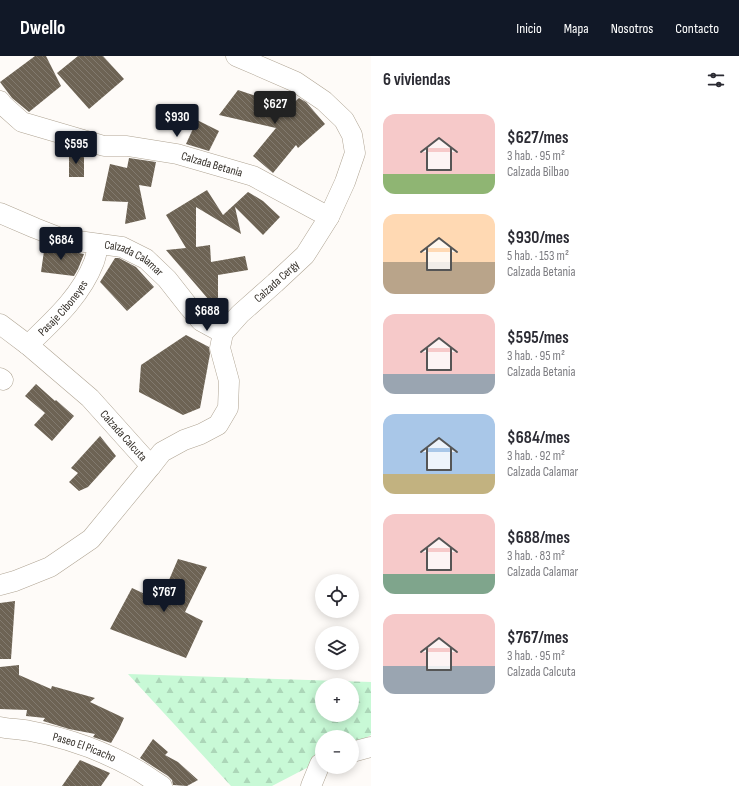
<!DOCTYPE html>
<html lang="es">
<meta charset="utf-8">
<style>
:root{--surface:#fff;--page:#f7f7f7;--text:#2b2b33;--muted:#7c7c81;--accent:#111827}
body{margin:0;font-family:"Sofia Sans Condensed",sans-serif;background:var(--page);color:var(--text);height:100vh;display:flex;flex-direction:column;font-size:15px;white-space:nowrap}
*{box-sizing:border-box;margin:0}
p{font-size:13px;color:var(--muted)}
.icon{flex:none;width:22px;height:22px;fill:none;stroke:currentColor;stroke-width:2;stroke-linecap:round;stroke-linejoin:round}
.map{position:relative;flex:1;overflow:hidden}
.sheet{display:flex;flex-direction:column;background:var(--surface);width:368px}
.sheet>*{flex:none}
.controls{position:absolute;left:315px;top:518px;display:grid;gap:8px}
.controls a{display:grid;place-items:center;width:44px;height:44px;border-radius:50%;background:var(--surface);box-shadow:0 2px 10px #0003;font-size:20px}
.price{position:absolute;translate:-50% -34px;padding:0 9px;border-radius:4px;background:var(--accent);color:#fff;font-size:13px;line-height:26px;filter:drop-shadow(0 1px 2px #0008)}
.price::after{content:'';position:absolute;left:50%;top:24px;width:12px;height:9px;margin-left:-6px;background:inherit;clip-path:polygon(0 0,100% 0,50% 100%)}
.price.current{background:#222;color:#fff}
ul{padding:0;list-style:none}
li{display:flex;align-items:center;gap:12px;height:100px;padding:0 12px}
li span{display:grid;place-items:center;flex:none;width:112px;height:80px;border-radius:12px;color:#555}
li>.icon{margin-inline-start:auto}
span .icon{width:48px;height:48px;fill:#fffc;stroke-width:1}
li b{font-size:17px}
h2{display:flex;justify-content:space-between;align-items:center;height:48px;padding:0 12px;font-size:17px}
header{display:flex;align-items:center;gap:24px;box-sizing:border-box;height:56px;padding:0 20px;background:var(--accent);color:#fff}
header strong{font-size:19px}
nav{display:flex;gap:22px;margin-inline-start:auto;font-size:14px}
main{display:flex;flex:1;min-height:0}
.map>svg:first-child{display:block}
</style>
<header>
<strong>Dwello</strong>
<nav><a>Inicio</a><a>Mapa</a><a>Nosotros</a><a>Contacto</a></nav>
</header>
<main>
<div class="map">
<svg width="371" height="730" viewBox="0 0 371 730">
<defs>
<pattern id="forest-firs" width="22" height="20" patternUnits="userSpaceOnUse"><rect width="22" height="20" fill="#c8f9d6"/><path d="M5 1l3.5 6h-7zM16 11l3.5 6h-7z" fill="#acd6b8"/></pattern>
<pattern id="building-back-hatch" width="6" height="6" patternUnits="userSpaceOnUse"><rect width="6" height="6" fill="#6d6354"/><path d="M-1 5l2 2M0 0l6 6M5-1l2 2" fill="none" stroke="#827a6f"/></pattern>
</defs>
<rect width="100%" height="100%" fill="#fefbf8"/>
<path fill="url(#forest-firs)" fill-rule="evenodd" d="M128,618L371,626V679L352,689V681H322V704L272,730H231ZM322,629H352V659H322Z"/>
<g fill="url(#building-back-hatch)">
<polygon points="35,0 46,0 61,30 29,56 12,42 0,26"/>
<polygon points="78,0 103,0 124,23 89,53 57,17"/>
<polygon points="238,34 289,51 299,42 306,46 325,68 298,92 296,89 273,117 253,100 276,72 219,59"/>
<polygon points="197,64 219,75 209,95 186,88"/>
<rect x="69" y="97" width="15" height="24"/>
<polygon points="129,102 156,106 151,131 139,129 146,163 125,168 128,146 102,145 110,108 127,112"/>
<polygon points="207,134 223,159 248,136 263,145 280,161 263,179 235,151 241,178 196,151 196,191 210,189 211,206 245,200 248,214 218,219 218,242 209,244 166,194 186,192 166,159"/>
<polygon points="45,188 61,194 84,198 78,213 74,220 41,216"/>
<polygon points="115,202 119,202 136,211 154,231 127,255 100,226"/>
<polygon points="186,279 209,291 210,298 200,352 183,359 139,336 141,309"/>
<polygon points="36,328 55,345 56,344 74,360 52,385 34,369 45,357 25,340"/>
<polygon points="100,380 116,400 88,431 79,435 69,426 78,417 71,412"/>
<polygon points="178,503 207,511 185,556 203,565 186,602 110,573 132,532 160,545"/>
<polygon points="15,545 11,603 0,603 0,547"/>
<polygon points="19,609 19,619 51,633 52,630 95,642 90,646 124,662 119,673 111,687 93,681 95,678 69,673 43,665 45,662 26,660 27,654 0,653 0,611"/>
<polygon points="153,683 168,696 165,699 178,706 198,724 187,730 173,729 172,724 168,720 140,702"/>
<polygon points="80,704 110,717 101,730 62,730"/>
</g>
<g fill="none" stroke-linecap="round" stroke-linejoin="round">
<g stroke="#afa493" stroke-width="21">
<g id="minor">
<path id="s1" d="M0,45L3,49L22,66L104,90H127L177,98L253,120L329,161"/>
<path id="s2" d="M0,157L35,172L63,183L122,191L146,203L167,223L189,251L201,265L223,277"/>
<path id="s3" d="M0,268L28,289L90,342L151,410L91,483L50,511L15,525L0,529"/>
<path id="s4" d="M28,289C54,264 81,240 94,206C96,200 97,194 99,188"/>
<polyline points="0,322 3,324"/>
<path id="s5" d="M151,410L162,396L184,384L201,378L218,369L228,352L229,325L220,292L223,277L240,258L275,227L305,199L329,161L345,126L355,97L352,79L344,64L324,45L296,26L236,0"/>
<path id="s6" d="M0,671C10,673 20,673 30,675C68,682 106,696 139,715C147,720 154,725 162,730"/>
<polyline points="352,696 371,691"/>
<polyline points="311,730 320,708 322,707"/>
</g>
</g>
<use href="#minor" stroke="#fff" stroke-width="20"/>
</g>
<g text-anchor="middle" stroke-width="4" stroke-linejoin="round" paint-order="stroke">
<g font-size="12" fill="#35302a" stroke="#fff">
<text dy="4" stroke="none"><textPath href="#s1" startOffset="226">Calzada Betania</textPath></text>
<text dy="4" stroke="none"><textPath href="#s2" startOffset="143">Calzada Calamar</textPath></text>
<text dy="4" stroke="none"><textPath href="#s5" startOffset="251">Calzada Cergy</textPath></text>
<text dy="4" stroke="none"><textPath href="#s4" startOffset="51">Pasaje Ciboneyes</textPath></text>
<text dy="4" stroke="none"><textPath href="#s3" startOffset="167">Calzada Calcuta</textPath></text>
<text dy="4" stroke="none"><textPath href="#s6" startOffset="87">Paseo El Picacho</textPath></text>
</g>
</g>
</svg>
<div class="controls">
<a><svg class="icon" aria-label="locate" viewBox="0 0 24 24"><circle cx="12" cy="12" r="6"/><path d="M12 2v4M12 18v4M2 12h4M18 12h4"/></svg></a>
<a><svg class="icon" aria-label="layers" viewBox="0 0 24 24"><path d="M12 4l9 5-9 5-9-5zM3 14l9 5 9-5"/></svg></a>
<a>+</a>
<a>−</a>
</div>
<b class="price current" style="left:275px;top:69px">$627</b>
<b class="price" style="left:177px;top:82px">$930</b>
<b class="price" style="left:76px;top:109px">$595</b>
<b class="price" style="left:61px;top:205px">$684</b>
<b class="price" style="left:207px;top:276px">$688</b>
<b class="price" style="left:164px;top:557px">$767</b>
</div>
<section class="sheet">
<h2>6 viviendas<svg class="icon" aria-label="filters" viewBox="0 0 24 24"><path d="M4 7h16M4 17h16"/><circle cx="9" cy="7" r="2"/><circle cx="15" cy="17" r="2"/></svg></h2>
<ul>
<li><span style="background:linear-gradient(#f6c9c9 75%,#8fb573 0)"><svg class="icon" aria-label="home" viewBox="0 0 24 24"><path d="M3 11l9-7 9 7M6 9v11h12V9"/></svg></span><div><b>$627/mes</b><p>3 hab. · 95 m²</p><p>Calzada Bilbao</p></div></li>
<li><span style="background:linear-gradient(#ffd9b3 60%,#b9a48a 0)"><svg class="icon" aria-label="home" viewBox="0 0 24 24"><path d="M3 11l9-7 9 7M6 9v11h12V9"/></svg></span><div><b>$930/mes</b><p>5 hab. · 153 m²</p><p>Calzada Betania</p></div></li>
<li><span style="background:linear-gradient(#f6c9c9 75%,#9aa5b1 0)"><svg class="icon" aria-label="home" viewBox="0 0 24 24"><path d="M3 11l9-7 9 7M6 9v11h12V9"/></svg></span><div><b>$595/mes</b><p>3 hab. · 95 m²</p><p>Calzada Betania</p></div></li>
<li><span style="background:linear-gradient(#a9c7e8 75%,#c2b280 0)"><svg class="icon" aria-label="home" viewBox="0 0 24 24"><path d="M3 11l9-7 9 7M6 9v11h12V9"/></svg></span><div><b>$684/mes</b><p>3 hab. · 92 m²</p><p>Calzada Calamar</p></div></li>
<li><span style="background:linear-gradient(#f6c9c9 75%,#7fa58c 0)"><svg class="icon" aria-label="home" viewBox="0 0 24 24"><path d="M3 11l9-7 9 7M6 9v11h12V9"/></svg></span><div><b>$688/mes</b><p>3 hab. · 83 m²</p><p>Calzada Calamar</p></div></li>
<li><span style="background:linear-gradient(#f6c9c9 65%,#9aa5b1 0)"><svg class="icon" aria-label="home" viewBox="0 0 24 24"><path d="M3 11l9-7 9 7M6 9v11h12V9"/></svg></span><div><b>$767/mes</b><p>3 hab. · 95 m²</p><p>Calzada Calcuta</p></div></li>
</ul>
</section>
</main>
